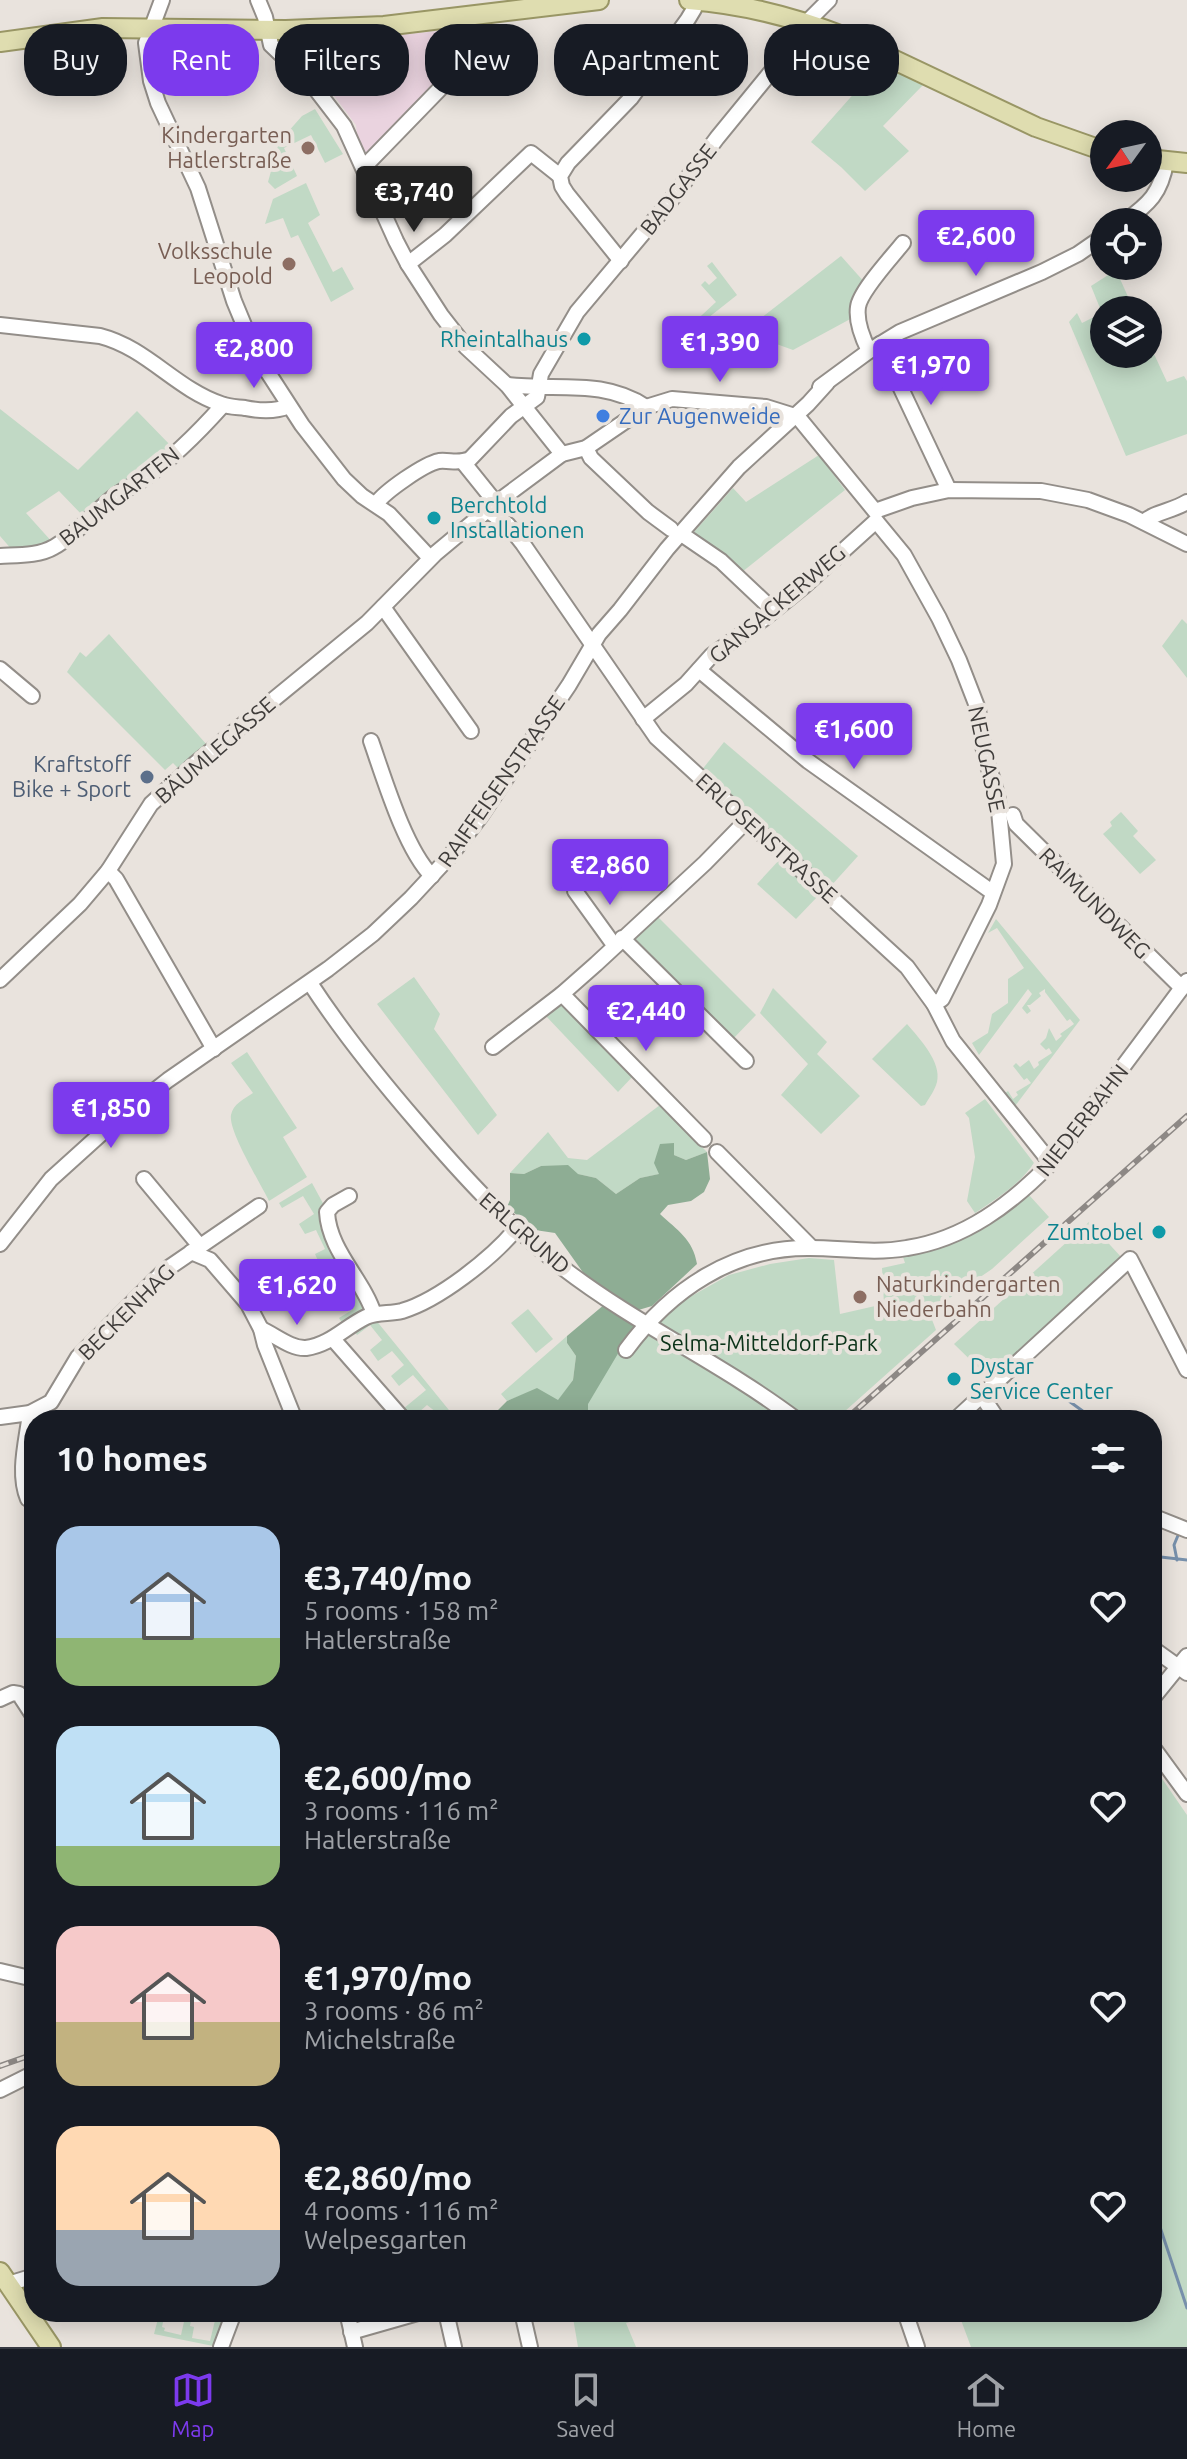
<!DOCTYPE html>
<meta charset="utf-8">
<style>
:root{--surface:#171b24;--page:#20242c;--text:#f1f3f6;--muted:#9ea1a6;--line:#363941;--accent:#7c3aed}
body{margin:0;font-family:Ubuntu,sans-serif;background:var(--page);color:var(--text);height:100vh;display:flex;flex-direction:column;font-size:30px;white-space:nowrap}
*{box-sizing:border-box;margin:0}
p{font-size:26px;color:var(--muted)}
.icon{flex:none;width:44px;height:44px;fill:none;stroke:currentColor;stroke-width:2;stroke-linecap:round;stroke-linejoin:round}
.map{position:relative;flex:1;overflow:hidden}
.details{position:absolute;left:24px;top:1410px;width:1138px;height:912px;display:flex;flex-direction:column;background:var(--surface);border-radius:32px;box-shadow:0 4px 20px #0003}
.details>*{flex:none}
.hud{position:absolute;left:24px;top:24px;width:1140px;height:72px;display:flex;gap:16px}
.needle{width:52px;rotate:237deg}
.fabs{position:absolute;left:1090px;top:120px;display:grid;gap:16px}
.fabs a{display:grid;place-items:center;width:72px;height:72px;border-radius:50%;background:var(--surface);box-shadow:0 4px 20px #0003;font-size:40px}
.price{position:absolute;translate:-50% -68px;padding:0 18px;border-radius:8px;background:var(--accent);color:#fff;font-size:26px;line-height:52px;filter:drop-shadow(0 2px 4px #0008)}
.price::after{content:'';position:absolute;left:50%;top:48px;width:24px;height:18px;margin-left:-12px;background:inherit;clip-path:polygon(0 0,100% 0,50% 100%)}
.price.active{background:#222;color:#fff}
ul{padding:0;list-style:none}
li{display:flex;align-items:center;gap:24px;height:200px;padding:0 32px}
li span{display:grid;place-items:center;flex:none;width:224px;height:160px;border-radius:24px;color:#555}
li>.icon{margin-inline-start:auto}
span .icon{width:96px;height:96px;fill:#fffc;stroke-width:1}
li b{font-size:34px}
h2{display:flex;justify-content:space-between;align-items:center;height:96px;padding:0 32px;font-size:34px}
.pill{padding:0 28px;border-radius:32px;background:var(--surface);box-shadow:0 4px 20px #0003;font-size:28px;line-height:72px}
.pill.active{background:var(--accent);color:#fff}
.menu{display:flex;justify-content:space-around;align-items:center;height:112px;border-top:2px solid var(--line);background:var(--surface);font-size:22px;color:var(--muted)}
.menu a{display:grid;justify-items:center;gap:4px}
.menu .active{color:var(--accent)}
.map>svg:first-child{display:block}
</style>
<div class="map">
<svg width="1187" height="2347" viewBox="0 0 1187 2347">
<rect width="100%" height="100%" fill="#e9e3dd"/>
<polygon fill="#ead3df" points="487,26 369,158 357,136 356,125 335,97 291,55 295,42 370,38"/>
<g fill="#c1d9c5">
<polygon points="881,63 923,85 883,126 909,151 865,191 841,167 811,142"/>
<polygon points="315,109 343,154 325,163 311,135 284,148 297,176 275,189 268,182 279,142 302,116"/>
<polygon points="306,183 320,215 308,223 333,272 342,267 354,289 331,302 298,235 291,238 283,218 265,224 273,199"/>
<polygon points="841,256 866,284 854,317 793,350 743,332"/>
<polygon points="712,262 737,295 670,348 663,327 675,340 716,302 701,285 705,281 709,285 717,278 707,266"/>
<polygon points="1116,270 1134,310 1104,310 1104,354 1148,354 1148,341 1167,382 1184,376 1187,381 1187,434 1126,456 1069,322 1077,313 1082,323 1102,313 1091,286"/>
<polygon points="0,409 78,470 137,411 173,448 85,518 59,491 26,513 53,543 13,551 0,536"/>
<polygon points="819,455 845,490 742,572 694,532 733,488 746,502"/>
<polygon points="1182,619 1187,624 1187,678 1162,646"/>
<polygon points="109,634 207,745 179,769 173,763 165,770 67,672 80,652 86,657"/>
<polygon points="724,742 858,856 830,887 701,771"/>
<polygon points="1121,812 1138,831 1133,836 1156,860 1140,874 1103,834 1112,826 1110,822"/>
<polygon points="781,858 820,894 796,919 757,884"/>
<polygon points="655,914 756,1015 730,1042 631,943 632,934"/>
<polygon points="996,919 1080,1020 1015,1106 1004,1094 1008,1091 1013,1099 1018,1095 1016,1092 1031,1083 1027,1078 1024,1080 1013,1066 1016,1063 1020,1067 1029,1060 1034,1069 1039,1065 1038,1062 1052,1053 1049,1048 1046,1050 1040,1044 1046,1038 1049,1028 1056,1041 1062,1036 1060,1034 1074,1024 1070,1019 1067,1021 1045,992 1045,989 1039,993 1041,996 1030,1005 1027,1005 1031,1011 1027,1014 1022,1008 1032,994 1028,989 979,1055 972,1043 988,1033 992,1014 1008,1003 1008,979 1024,968 997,928 988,933"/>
<polygon points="414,977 440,1014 434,1029 497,1115 478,1135 377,1004"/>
<polygon points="773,988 827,1042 817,1054 860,1096 821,1134 781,1095 808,1064 760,1013"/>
<polygon points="562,1000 634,1075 618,1092 545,1015"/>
<path d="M907,1024C919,1038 942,1062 937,1082C935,1090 929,1098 925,1105L921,1106L872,1059Z"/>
<path d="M247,1052L297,1128L283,1137L307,1177L269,1201C261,1184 228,1131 231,1115C233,1104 244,1099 253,1093L231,1063Z"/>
<path d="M985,1099L1034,1163C1019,1185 996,1199 975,1213L967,1201L975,1157L969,1118L965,1113Z"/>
<polygon points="660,1105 707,1152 686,1160 674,1155 660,1174 640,1178 616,1194 596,1178 541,1166 524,1174 510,1173 548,1132 568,1158 587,1160"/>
<polygon points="312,1183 325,1207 369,1310 344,1326 339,1318 352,1310 343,1293 330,1299 324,1288 339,1279 330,1260 320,1265 315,1254 325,1249 316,1230 305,1234 299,1224 314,1214 303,1196 282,1208 279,1203"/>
<polygon points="1029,1195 1049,1217 992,1269 929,1312 936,1330 835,1420 538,1420 561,1403 577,1380 606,1311 645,1336 672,1307 729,1275 770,1264 809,1258 834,1260 840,1314 884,1304 882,1268 905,1263 903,1257 974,1233 1002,1217"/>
<polygon points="1089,1222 1122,1258 991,1380 954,1344"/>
<polygon points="528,1309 553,1339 536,1353 511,1323"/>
<polygon points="375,1319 457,1420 437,1420 441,1416 427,1405 410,1420 403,1409 426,1390 413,1375 399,1386 391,1376 404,1365 392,1351 378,1361 370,1350 382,1340 370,1325 357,1335 353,1329"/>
<polygon points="567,1336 567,1343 576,1356 573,1380 558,1401 537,1389 507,1401 501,1394"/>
<polygon points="1152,1764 1187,1815 1187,2347 971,2347 958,2312 1152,2312"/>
<polygon points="217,2312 231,2312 218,2347 154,2334 159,2315 164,2317 162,2327 165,2328 164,2331 181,2335 186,2313 192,2315 190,2326 194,2327 192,2338 210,2341"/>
<polygon points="572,2312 666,2312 626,2323 636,2347 578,2347"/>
</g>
<g fill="#8ead94">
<path d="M674,1143V1155L686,1160L707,1152L710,1179L704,1192L691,1201L668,1205L660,1214C677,1230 693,1239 697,1264L652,1306L635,1311L587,1278L555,1233L535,1230L507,1207L510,1200V1173L524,1174L541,1166L568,1165L578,1174L596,1178L616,1194L640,1178L659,1174L654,1163L660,1144Z"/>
<polygon points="605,1304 635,1325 588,1404 588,1420 496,1420 494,1414 507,1401 537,1388 558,1400 573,1380 576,1356 567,1343 567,1336"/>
</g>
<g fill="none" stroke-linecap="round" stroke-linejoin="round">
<g stroke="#7790ab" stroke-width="3">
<polyline points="1062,1396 1095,1420"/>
<polyline points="1152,1556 1187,1560"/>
<polyline points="1177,1560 1174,1545 1179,1533"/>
<polyline points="1152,2203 1187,2308"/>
</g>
<g stroke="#938e89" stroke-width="18">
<g id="minor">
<polyline points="162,0 146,43 151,81 158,103 198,188 234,301 256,354 302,425 344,479 362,496 389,514 430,558"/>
<polyline points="258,0 265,17 271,45 311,83 344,126 396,241 408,264 441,315 466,347 507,385 562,454"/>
<polyline points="364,167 465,63 468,56"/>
<path d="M1124,222C1149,204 1161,193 1166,162"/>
<polyline points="621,261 567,194 562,186 560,176 568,163 631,98 688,19 694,9 695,0"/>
<polyline points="408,264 445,235 531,153 560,176"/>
<path d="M0,325L100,336C147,348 176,389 221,404C228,407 237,407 245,408C260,411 275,412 289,406"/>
<polyline points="880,344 949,490"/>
<path d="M869,351C863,339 856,321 858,307C860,291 892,257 903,243"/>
<path d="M507,385C556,391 602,378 646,407"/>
<polyline points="820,387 869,351 900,332 1042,272 1078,254 1104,236"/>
<polyline points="586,448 591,458 648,512 671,529"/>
<polyline points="463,462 496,503"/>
<path d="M376,504C384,492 424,464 439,461C450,460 459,464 470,459L511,416L537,397L541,374L577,312L671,200L717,138L793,45L806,23L829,0"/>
<polyline points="487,510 508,525 523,544 656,737 907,967 934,1004 953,1041 1051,1163"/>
<polyline points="876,521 904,555 939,618 959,660 978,709 985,758 993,780 998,800 1004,864 989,905 942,999 934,1004"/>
<path d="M1144,522C1154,512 1173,511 1187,502"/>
<polyline points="680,533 721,561 773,610"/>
<path d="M0,556C17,555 39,556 54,547C77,534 94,512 115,496C123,490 133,486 142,480C172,459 199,432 223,405"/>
<polyline points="383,607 471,731"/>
<polyline points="0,669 32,696"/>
<polyline points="699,670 808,761 992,892"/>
<polyline points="643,719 686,684 712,655 762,620 803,587 876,521"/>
<path d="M371,741C384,778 405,849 432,876"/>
<polyline points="1013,815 1016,824 1182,988"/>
<polyline points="108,871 116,879 214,1049"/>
<polyline points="575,891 614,945"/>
<polyline points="622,938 746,1061"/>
<polyline points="0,980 80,904 108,871 151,804 196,763 367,623 436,553 496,503 562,454 586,448 646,407 672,399 766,407 798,417 875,511 912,498 949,490 1041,491 1088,500 1129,515 1187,544"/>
<path d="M310,983C342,1032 379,1078 417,1122C462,1175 508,1225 563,1268C637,1325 723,1364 797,1420"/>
<polyline points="562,994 704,1139"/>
<polyline points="493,1047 562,994 596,964 705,863 748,819"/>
<polyline points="717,1152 812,1248"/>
<polyline points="144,1179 199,1245"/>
<path d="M349,1196L333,1205L327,1212C329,1251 363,1279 374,1314"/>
<polyline points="0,1244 51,1179 113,1123 168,1080 328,969 373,934 411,898 450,856 480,817 569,685 599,634 620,610 667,549 739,467 808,404 827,383"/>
<polyline points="191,1252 210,1260 248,1304 261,1329 265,1345 295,1420"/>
<path d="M261,1329C275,1335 291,1349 306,1348C330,1345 345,1327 366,1317C377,1312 390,1314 402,1311C439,1300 492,1258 516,1229"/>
<polyline points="333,1339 404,1420"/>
<path d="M626,1350C670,1290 733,1247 810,1248C842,1248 874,1254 907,1248C965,1239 1011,1204 1051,1163L1187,981"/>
<polyline points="982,1396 998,1420"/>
<path d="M30,1413C27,1440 17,1473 28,1499L34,1495"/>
<polyline points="0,1417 30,1413 51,1402 78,1357 164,1271 259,1206"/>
<polyline points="955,1420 1130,1259 1187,1370"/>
<polyline points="1152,1516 1187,1530"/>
<polyline points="1152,1648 1187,1673"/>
<polyline points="0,1699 13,1693 19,1694 34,1717"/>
<polyline points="1152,1699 1187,1656"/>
<polyline points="1152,1746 1187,1794"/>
<polyline points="0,1971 34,1979"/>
<polyline points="0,2090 34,2073"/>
<polyline points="8,2284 34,2276"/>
<polyline points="347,2312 355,2347"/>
<polyline points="446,2312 454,2347"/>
<polyline points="522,2312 530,2347"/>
<polyline points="905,2312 917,2347"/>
<polyline points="351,2332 421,2312"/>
<polyline points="221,2347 233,2315"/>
</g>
</g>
<g stroke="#999665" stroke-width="22">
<g id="major">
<path d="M689,0C744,4 797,18 848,38L1036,127L1104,151"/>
<polyline points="0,42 103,28 286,30 384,26 599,0"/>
<polyline points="1148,159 1187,163"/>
<polyline points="0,2272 51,2347"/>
</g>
</g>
<use href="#minor" stroke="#fff" stroke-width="14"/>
<use href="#major" stroke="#dfddb0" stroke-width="18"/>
<g stroke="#8d8885" stroke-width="6">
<g id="rail">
<polyline points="845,1420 1187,1116"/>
<polyline points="0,2066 34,2054"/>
</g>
</g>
<use href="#rail" stroke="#e9e3dd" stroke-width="3" stroke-dasharray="9" stroke-linecap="butt"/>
</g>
<g fill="#8d6e63" stroke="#e9e3dd" stroke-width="3">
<circle cx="308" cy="148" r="8"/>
<circle cx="289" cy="264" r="8"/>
<circle cx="860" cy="1297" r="8"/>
</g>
<g fill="#0f9aa8" stroke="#e9e3dd" stroke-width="3">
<circle cx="584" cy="339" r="8"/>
<circle cx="434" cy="518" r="8"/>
<circle cx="1159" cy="1232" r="8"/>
<circle cx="954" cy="1379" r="8"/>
</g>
<circle fill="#3f7fe0" stroke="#e9e3dd" stroke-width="3" cx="603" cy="416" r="8"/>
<circle fill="#5c6f8a" stroke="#e9e3dd" stroke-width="3" cx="147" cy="777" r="8"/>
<g text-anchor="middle" stroke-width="8" stroke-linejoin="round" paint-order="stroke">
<g font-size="22" fill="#785e54" stroke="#e9e3dd" text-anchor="end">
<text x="292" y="143">Kindergarten<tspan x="292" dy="25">Hatlerstraße</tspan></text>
<text x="273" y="259">Volksschule<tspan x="273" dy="25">Leopold</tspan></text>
<text x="876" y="1292" text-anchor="start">Naturkindergarten<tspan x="876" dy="25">Niederbahn</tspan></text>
</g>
<g font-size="22" fill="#3f3c3a" stroke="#e9e3dd">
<text transform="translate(678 189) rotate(-52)" y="8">BADGASSE</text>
<text transform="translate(119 496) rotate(-38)" y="8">BAUMGARTEN</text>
<text transform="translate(777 604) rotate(-40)" y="8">GANSACKERWEG</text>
<text transform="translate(215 750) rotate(-41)" y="8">BÄUMLEGASSE</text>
<text transform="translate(987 759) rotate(78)" y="8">NEUGASSE</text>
<text transform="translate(501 781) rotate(-55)" y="8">RAIFFEISENSTRASSE</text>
<text transform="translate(767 838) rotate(42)" y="8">ERLOSENSTRASSE</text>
<text transform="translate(1095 903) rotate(45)" y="8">RAIMUNDWEG</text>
<text transform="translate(1082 1120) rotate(-52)" y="8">NIEDERBAHN</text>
<text transform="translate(525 1233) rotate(41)" y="8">ERLGRUND</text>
<text transform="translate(126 1312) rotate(-45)" y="8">BECKENHAG</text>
</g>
<g font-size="22" fill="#0d838f" stroke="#e9e3dd" text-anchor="end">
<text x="568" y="347">Rheintalhaus</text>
<text x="450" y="513" text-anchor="start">Berchtold<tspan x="450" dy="25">Installationen</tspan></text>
<text x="1143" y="1240">Zumtobel</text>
<text x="970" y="1374" text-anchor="start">Dystar<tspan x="970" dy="25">Service Center</tspan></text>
</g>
<g font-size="22" fill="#366cbe" stroke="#e9e3dd" text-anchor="start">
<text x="619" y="424">Zur Augenweide</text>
</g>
<g font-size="22" fill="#4e5e75" stroke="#e9e3dd" text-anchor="end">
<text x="131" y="772">Kraftstoff<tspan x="131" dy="25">Bike + Sport</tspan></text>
</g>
<g font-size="22" fill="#0b3319" stroke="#e9e3dd">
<text x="769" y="1351">Selma-Mitteldorf-Park</text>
</g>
</g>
</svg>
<div class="fabs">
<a><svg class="needle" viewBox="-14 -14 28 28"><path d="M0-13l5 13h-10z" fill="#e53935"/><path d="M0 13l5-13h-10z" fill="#9ea1a6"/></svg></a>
<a><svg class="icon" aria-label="locate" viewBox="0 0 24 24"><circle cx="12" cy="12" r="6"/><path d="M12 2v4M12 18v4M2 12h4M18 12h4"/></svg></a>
<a><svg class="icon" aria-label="layers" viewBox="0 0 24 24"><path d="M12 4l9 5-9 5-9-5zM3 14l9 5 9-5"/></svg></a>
</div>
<b class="price active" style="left:414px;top:234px">€3,740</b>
<b class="price" style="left:976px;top:278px">€2,600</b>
<b class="price" style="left:720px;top:384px">€1,390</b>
<b class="price" style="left:254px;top:390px">€2,800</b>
<b class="price" style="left:931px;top:407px">€1,970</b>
<b class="price" style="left:854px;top:771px">€1,600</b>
<b class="price" style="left:610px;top:907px">€2,860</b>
<b class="price" style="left:646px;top:1053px">€2,440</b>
<b class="price" style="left:111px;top:1150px">€1,850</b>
<b class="price" style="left:297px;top:1327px">€1,620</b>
<div class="hud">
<a class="pill">Buy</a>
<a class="pill active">Rent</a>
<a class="pill">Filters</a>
<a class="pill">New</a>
<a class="pill">Apartment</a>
<a class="pill">House</a>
</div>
<section class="details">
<h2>10 homes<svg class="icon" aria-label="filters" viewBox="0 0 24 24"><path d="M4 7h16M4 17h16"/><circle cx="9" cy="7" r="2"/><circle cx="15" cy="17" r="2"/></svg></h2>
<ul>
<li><span style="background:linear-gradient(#a9c7e8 70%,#8fb573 0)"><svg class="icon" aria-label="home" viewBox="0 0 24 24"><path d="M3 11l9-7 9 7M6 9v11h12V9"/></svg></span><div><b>€3,740/mo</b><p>5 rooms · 158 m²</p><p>Hatlerstraße</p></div><svg class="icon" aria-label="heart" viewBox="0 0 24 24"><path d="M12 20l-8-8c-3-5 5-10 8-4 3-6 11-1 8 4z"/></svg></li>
<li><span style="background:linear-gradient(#bfe0f5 75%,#8fb573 0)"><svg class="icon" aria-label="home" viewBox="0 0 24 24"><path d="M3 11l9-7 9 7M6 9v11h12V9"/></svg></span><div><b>€2,600/mo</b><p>3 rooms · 116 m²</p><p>Hatlerstraße</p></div><svg class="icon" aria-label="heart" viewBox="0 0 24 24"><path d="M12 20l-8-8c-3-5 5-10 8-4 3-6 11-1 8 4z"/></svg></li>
<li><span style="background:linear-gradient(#f6c9c9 60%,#c2b280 0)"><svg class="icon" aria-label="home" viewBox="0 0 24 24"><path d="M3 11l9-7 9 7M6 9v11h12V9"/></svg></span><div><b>€1,970/mo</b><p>3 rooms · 86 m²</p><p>Michelstraße</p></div><svg class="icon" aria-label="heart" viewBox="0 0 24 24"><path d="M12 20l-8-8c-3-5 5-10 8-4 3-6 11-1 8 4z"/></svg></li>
<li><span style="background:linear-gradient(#ffd9b3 65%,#9aa5b1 0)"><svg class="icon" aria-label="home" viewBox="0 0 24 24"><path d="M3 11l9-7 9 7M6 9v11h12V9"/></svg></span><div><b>€2,860/mo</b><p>4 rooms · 116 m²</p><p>Welpesgarten</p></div><svg class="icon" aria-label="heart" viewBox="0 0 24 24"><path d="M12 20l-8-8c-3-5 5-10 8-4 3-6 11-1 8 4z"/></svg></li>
</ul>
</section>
</div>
<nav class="menu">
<a class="active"><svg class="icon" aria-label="map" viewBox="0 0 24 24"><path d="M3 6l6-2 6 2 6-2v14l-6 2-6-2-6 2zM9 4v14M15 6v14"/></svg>Map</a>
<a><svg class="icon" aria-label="saved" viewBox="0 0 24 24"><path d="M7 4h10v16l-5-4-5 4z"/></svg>Saved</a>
<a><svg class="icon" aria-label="home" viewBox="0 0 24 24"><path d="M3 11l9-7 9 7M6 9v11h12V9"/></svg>Home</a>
</nav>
